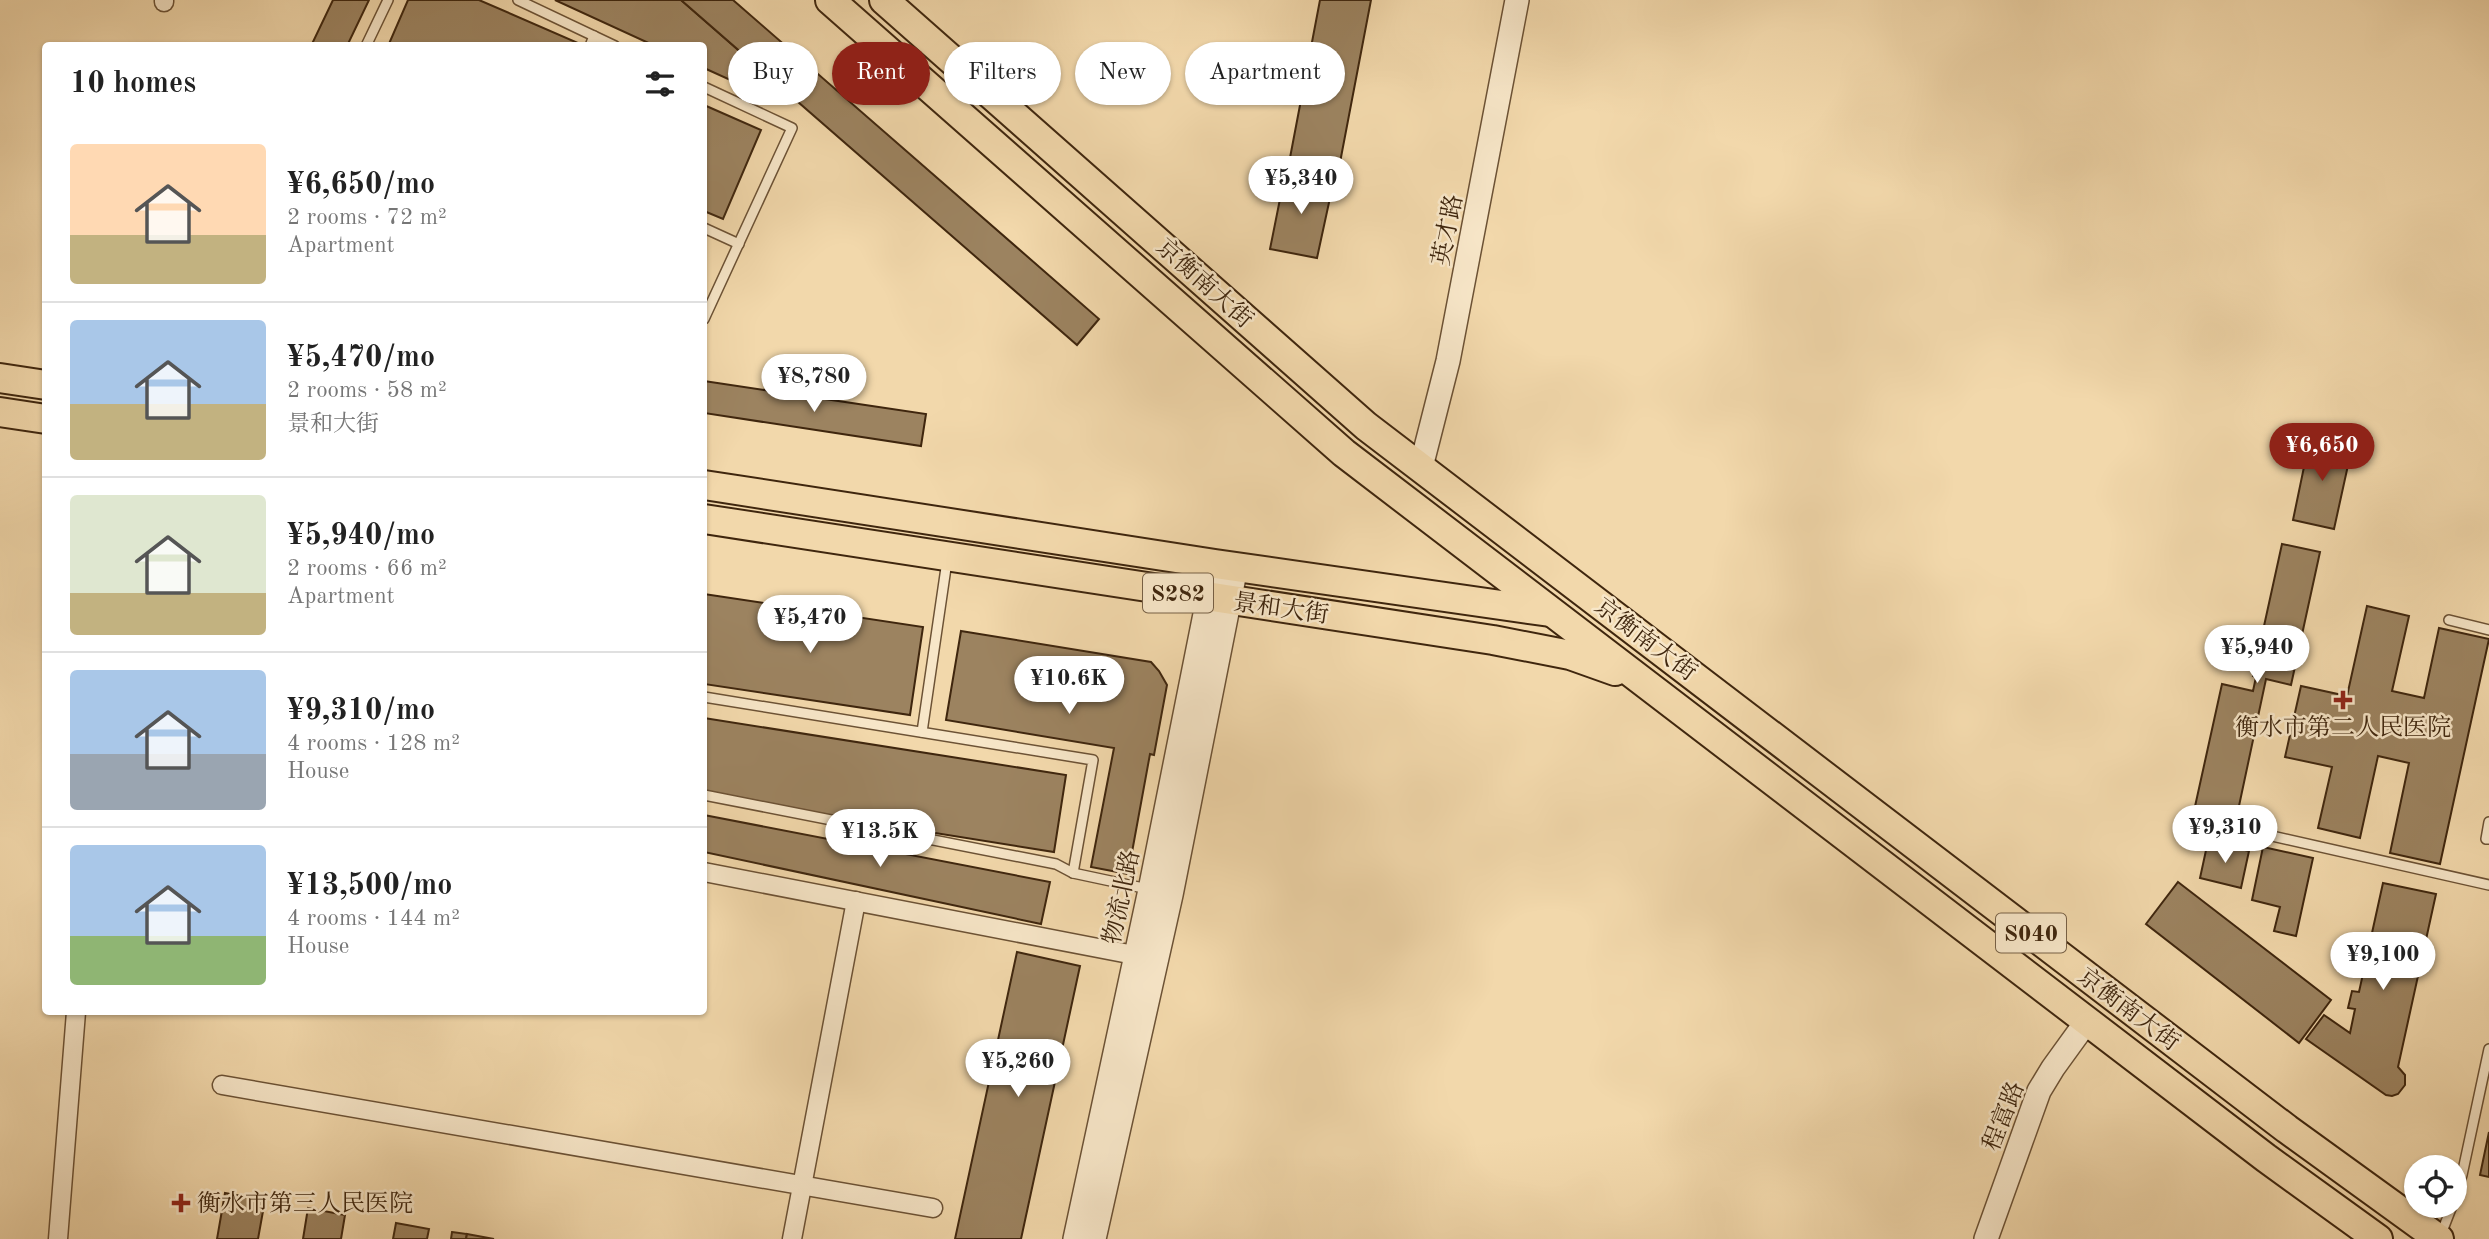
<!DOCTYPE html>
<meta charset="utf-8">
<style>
:root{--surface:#fff;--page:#f2f2f2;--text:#222;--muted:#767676;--line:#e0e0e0;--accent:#8f2418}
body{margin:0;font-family:"Old Standard TT","Noto Serif SC",serif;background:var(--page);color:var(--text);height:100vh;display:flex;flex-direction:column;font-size:26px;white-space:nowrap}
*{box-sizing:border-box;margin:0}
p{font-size:23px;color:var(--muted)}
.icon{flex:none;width:38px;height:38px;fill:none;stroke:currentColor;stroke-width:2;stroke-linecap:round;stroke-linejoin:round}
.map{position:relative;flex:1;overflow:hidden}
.panel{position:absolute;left:42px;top:42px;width:665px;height:973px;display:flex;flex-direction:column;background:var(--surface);border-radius:7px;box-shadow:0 2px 5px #0004}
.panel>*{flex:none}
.guide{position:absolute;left:728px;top:42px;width:665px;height:63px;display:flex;gap:14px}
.tools{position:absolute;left:2404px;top:1155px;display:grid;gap:14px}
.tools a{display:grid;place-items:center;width:63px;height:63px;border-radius:50%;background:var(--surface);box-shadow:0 2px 5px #0004;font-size:35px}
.price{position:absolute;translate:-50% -60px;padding:0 16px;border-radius:24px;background:#fff;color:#222;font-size:23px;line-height:46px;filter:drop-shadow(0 2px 4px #0008)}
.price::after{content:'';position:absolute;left:50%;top:42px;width:21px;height:16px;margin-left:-10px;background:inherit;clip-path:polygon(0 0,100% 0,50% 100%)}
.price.selected{background:var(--accent);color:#fff}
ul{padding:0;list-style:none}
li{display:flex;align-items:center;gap:21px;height:175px;padding:0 28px}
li+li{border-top:2px solid var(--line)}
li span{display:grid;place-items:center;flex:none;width:196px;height:140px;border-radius:7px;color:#555}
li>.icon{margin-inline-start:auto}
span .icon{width:84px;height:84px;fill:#fffc;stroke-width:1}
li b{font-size:30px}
h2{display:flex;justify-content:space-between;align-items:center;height:84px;padding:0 28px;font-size:30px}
.pill{padding:0 24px;border-radius:32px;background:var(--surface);box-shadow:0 2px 5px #0004;font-size:24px;line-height:63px}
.pill.selected{background:var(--accent);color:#fff}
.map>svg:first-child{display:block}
</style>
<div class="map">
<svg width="2489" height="1239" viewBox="0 0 2489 1239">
<rect width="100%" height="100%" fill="#f2d8ab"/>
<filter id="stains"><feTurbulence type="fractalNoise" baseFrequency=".00286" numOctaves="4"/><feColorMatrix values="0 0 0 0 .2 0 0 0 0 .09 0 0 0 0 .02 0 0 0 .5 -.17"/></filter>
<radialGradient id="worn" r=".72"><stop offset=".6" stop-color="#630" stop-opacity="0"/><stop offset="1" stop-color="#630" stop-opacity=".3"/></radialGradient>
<g fill="#9c8360" stroke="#3f260e" stroke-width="2">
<polygon points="333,0 369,0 347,46 311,46"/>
<polygon points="408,0 479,0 578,43 577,46 388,46"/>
<polygon points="555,0 681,0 783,89 781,103 704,68 704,46 655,46"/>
<polygon points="681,0 733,0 1099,319 1077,345"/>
<polygon points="1320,0 1371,0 1338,173 1289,163"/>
<polygon points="704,105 761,130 723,219 704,211"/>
<polygon points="1285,174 1333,184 1317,258 1270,249"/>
<polygon points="704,381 926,414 921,446 704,413"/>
<polygon points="2310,438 2352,447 2334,529 2293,520"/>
<polygon points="2282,544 2320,552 2291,685 2266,679 2236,820 2194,811 2222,684 2253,691 2256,677 2253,676"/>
<polygon points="704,594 923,627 910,715 704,684"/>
<polygon points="2367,606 2409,616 2392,691 2424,698 2439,628 2489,639 2440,864 2390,853 2409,763 2378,756 2360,838 2318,828 2332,767 2285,757 2301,686 2347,696"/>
<polygon points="961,631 1151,662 1159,671 1167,685 1154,755 1150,754 1128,874 1091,867 1114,748 946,720"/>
<polygon points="704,718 1066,775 1054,852 704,796"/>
<polygon points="704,815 1050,882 1041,924 704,852"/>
<polygon points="2208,841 2249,851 2241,888 2200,878"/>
<polygon points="2263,847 2313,858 2296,936 2274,931 2280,907 2252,900"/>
<polygon points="2178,882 2331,1000 2299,1043 2146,924"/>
<polygon points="2383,883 2436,894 2398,1067 2405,1075 2405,1085 2398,1094 2392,1096 2386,1095 2306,1039 2324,1015 2350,1033 2355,1009 2348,1008 2352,991 2359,992"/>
<polygon points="1017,952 1080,966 1021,1239 955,1239"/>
<polygon points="2489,1132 2489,1177 2480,1175"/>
<polygon points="225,1193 265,1200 258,1239 217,1239"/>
<polygon points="308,1208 345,1215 341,1239 303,1239"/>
<polygon points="396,1223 429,1229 427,1239 393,1239"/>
<polygon points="452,1232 467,1234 466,1239 451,1239"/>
<polygon points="467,1234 494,1239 466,1239"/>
</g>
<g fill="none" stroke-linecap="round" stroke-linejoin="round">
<g stroke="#6c5235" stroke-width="12">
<g id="service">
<polyline points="518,0 615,46"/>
<polyline points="366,46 388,0"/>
<polyline points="590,46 594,36"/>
<polyline points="704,87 792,128 704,319"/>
<polyline points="704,228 739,244"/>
<polyline points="2449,620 2489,630"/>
<polyline points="704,697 1093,760 1073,873"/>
<polyline points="922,732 947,561"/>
<polyline points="704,795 1056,864 1073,873 1148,889"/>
<polyline points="2489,822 2486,839 2489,839"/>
<polyline points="2250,831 2489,885"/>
<polyline points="2455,1197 2462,1175 2489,1049"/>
<polyline points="2440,1237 2452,1206"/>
</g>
</g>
<g stroke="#6c5235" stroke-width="21">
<g id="minor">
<polyline points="164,2 164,0"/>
<polyline points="704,872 1129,954"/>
<polyline points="222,1085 933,1208"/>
<polyline points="58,1239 76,1012"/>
<polyline points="792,1239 856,901"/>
</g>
</g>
<g stroke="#6c5235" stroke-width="26">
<g id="tertiary">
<polyline points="1421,467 1448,361 1517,0"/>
<polyline points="1075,1239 1150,890 1215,564"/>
<polyline points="1094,1239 1171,895 1236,567"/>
<polyline points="1986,1239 2039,1091 2053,1068 2087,1021"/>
</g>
</g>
<g stroke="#3f260e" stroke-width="32">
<g id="primary">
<polyline points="830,0 1344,453 2266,1158 2378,1239"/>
<polyline points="884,0 1366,426 2287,1129 2439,1239"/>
<polyline points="0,378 46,385"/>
<polyline points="0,412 46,419"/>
<polyline points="704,485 1215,564 1550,612"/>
<polyline points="704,519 1493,640 1570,655 1615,671"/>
</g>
</g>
<use href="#service" stroke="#f7e6c8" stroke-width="9"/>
<use href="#minor" stroke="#f7e6c8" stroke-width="18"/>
<use href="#tertiary" stroke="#f7e6c8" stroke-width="23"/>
<use href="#primary" stroke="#f2d8ab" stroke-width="28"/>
</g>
<g fill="#8f2418" stroke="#f7e6c8" stroke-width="2.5">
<path d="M2339.5 689.5h7v7h7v7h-7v7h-7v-7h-7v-7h7z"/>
<path d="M177.5 1192.5h7v7h7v7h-7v7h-7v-7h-7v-7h7z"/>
</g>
<g text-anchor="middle" stroke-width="5" stroke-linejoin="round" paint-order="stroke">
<g fill="#f7e6c8" stroke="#766046" stroke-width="2">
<rect x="1143" y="573.5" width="70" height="39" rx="5"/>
<rect x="1996" y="913.5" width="70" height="39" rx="5"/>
</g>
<g font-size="23" font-weight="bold" fill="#3f260e">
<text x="1178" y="601">S282</text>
<text x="2031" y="941">S040</text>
</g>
<g font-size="24" fill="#3f260e" stroke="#f7e6c8">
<text transform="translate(1447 230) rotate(-79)" y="8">英才路</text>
<text transform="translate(1205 283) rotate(42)" y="8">京衡南大街</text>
<text transform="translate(1281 608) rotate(8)" y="8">景和大街</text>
<text transform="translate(1646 639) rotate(37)" y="8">京衡南大街</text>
<text transform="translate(1121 897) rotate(-78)" y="8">物流北路</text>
<text transform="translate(2129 1009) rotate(37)" y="8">京衡南大街</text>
<text transform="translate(2003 1116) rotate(-68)" y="8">程富路</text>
</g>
<g font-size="24" fill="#3f260e" stroke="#f7e6c8">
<text x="2343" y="735">衡水市第二人民医院</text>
<text x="197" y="1211" text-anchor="start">衡水市第三人民医院</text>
</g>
</g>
<rect width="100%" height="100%" filter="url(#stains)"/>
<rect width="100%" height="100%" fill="url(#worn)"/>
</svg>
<div class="tools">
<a><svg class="icon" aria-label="locate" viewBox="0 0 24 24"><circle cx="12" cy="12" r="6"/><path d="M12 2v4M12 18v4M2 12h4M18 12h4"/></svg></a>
</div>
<b class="price" style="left:1301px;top:216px">¥5,340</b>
<b class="price" style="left:814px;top:414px">¥8,780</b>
<b class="price selected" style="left:2322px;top:483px">¥6,650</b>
<b class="price" style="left:810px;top:655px">¥5,470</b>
<b class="price" style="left:2257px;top:685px">¥5,940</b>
<b class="price" style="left:1069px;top:716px">¥10.6K</b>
<b class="price" style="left:2225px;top:865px">¥9,310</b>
<b class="price" style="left:880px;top:869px">¥13.5K</b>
<b class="price" style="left:2383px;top:992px">¥9,100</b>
<b class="price" style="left:1018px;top:1099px">¥5,260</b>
<div class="guide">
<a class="pill">Buy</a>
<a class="pill selected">Rent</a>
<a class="pill">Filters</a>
<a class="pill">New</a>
<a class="pill">Apartment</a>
</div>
<section class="panel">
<h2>10 homes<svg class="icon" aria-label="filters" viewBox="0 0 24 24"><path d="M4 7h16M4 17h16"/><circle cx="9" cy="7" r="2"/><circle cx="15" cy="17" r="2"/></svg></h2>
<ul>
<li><span style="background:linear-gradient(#ffd9b3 65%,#c2b280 0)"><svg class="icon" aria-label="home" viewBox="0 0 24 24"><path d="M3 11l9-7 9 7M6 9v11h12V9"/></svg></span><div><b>¥6,650/mo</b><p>2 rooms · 72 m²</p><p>Apartment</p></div></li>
<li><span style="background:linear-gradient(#a9c7e8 60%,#c2b280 0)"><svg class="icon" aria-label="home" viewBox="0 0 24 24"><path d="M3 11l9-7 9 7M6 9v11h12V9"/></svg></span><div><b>¥5,470/mo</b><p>2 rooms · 58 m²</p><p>景和大街</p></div></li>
<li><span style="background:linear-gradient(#dfe7d0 70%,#c2b280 0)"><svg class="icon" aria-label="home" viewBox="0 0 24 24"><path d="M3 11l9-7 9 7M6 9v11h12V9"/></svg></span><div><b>¥5,940/mo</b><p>2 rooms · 66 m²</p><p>Apartment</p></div></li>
<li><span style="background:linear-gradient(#a9c7e8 60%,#9aa5b1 0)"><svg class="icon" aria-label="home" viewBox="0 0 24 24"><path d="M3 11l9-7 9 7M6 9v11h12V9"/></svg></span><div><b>¥9,310/mo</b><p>4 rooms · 128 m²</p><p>House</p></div></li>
<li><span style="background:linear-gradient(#a9c7e8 65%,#8fb573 0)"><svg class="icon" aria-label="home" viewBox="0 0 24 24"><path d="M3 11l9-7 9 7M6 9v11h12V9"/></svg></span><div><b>¥13,500/mo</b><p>4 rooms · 144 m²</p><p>House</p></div></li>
</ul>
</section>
</div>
